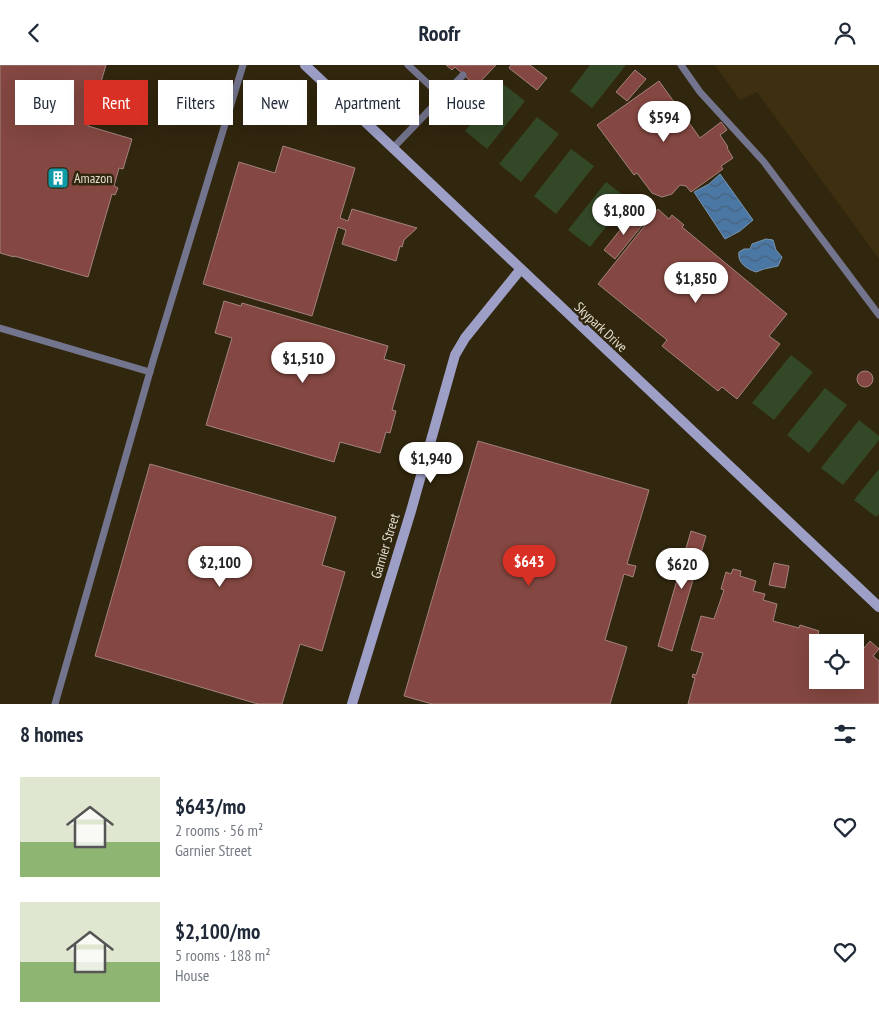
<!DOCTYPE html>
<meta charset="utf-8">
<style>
:root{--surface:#fff;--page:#f6f6f7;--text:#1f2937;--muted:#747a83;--accent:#d93025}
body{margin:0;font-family:"PT Sans Narrow",sans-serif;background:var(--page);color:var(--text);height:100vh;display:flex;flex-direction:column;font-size:19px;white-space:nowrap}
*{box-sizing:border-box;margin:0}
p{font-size:16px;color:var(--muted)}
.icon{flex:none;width:28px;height:28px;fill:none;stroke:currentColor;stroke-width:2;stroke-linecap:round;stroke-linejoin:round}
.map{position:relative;height:639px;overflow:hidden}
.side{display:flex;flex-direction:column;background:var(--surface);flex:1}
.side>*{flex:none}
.banner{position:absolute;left:15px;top:15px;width:500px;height:45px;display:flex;gap:10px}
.buttons{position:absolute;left:809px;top:569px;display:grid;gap:10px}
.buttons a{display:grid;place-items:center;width:55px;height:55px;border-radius:0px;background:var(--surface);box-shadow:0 5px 20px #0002;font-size:25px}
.price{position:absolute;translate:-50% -42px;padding:0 11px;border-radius:18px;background:#fff;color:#222;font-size:16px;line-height:32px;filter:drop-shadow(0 1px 2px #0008)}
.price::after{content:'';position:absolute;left:50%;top:30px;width:15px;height:11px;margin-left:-8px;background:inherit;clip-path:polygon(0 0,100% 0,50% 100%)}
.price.active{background:var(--accent);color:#fff}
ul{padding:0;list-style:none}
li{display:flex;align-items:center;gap:15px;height:125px;padding:0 20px}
li span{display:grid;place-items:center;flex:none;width:140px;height:100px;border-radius:0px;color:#555}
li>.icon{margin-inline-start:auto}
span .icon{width:60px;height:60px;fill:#fffc;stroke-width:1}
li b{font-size:21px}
h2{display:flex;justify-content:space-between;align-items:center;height:60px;padding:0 20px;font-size:21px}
.pill{padding:0 18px;border-radius:0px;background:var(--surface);box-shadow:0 5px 20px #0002;font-size:18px;line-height:45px}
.pill.active{background:var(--accent);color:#fff}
header{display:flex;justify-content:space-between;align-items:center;height:65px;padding:0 20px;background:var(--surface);font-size:22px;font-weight:600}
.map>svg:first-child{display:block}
</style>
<header><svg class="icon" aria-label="back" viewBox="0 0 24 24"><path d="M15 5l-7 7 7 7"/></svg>Roofr<svg class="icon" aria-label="person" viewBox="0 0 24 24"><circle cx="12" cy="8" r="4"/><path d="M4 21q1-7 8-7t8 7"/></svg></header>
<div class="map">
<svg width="879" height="639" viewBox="0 0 879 639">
<defs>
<pattern id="water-waves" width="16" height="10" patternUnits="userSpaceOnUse" patternTransform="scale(1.25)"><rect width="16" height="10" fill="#4b77a4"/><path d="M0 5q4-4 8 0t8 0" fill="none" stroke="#48627b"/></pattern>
</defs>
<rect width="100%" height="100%" fill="#31260e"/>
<polygon fill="#3d2f0f" points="715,0 879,0 879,194 757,27 740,35"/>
<g fill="#334827">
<polygon points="590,0 626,0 592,43 570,26"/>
<polygon points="503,19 525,36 487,84 465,66"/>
<polygon points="537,52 559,69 521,117 499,99"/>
<polygon points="571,84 594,101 556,149 534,131"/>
<polygon points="606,117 628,134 590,182 568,165"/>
<polygon points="791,290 813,307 774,355 752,338"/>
<polygon points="825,323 847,340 809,388 787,370"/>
<polygon points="859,355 879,371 879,375 843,420 821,403"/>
<polygon points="879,404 879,449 876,452 854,435"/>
</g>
<g fill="url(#water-waves)" stroke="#7996b1">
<polygon points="720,109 753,155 740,166 725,174 694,127 709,119"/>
<path d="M766,174L773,175L776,185L782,192L778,201L764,204L756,207C747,204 737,198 739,187L744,184H750L752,179Z"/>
</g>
<g fill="#844741" stroke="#a4837f">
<polygon points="0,0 106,0 88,61 132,74 123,104 119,103 114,121 118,123 115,130 112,129 88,212 14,191 14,192 0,188"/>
<polygon points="446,0 496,0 476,21 455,2 452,5"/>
<polygon points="511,0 530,0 547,13 537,25 509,3"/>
<polygon points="635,5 646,14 627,36 616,27"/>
<polygon points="659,16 700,73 721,57 727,65 720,70 728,82 727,83 733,93 721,101 723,104 691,127 686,121 680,120 672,129 662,132 652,128 637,108 634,110 597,60"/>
<polygon points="283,81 355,103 340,153 348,156 352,144 417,163 404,175 402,182 400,181 396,196 342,179 346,165 338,162 312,251 203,219 239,97 275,108"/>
<polygon points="658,144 669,154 672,150 684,160 682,162 787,249 769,271 780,279 737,334 722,322 718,326 662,281 667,275 598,219"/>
<polygon points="633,149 645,157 615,194 604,185"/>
<polygon points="224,236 241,241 242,238 388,281 384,294 405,300 392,345 396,346 390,368 386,367 380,388 340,377 334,397 206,360 232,273 215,268"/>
<circle cx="865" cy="314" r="8"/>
<polygon points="478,376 649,425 627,499 636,501 633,512 624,509 605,575 627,582 610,639 432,639 404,631"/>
<polygon points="150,399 336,452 322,500 345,507 322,586 300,579 282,639 258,639 95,591"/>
<polygon points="691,466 706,471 672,586 658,581"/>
<polygon points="774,498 789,501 785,523 769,520"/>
<polygon points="733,504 741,506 740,511 756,516 753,526 765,529 763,535 777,539 773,556 799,563 800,560 819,566 818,569 848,578 818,578 818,615 855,615 855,579 864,583 870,576 879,584 873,591 879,596 879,639 688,639 695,613 692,612 693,609 696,610 703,588 691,585 701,551 714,554 724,525 721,524 726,507 731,509"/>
</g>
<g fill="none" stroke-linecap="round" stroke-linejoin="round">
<g stroke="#73748d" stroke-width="7">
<polyline points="408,0 442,32"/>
<polyline points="681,0 700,27 764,97 879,250"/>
<polyline points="393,83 463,10"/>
<polyline points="0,263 150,307"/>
<polyline points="55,639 153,296 243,0"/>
</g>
<g stroke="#9e9fc7" stroke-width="10">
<polyline points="305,0 879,542"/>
<polyline points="352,639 411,446 455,290 465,273 520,205"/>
</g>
</g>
<defs>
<g id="building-square" transform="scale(1.125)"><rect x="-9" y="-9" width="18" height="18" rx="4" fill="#0f9aa8" stroke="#31260e"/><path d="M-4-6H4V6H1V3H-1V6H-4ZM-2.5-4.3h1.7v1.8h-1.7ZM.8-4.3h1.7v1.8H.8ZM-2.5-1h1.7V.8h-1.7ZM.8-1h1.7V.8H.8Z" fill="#fff"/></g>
</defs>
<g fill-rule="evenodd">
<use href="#building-square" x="58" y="113"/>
</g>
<g text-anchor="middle" stroke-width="5" stroke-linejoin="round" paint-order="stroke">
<g font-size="14" fill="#e4ddcf" stroke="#31260e" text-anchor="start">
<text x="74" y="118">Amazon</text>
</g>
<g font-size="14" fill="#e4ddcf" stroke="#31260e">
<text transform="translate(601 262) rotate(43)" y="5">Skypark Drive</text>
<text transform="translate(385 481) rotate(-73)" y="5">Garnier Street</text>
</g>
</g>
</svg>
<div class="buttons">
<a><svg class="icon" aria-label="locate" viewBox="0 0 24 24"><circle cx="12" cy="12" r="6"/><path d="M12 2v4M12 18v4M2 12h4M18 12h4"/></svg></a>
</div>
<b class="price" style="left:664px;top:78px">$594</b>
<b class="price" style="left:624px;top:171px">$1,800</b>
<b class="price" style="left:696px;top:239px">$1,850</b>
<b class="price" style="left:303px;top:319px">$1,510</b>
<b class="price" style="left:431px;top:419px">$1,940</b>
<b class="price active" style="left:529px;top:522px">$643</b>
<b class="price" style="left:220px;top:523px">$2,100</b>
<b class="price" style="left:682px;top:525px">$620</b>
<div class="banner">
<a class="pill">Buy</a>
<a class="pill active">Rent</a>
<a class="pill">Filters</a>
<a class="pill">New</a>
<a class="pill">Apartment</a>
<a class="pill">House</a>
</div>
</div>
<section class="side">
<h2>8 homes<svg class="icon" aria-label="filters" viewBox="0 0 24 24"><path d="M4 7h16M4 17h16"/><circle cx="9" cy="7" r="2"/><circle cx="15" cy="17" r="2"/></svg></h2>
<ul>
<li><span style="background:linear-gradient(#dfe7d0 65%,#8fb573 0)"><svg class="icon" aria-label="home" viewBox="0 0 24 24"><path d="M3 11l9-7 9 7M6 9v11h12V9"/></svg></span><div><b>$643/mo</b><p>2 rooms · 56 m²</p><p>Garnier Street</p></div><svg class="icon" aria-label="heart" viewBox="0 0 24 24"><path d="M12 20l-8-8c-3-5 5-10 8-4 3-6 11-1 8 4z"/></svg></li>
<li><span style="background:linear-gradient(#dfe7d0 60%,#8fb573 0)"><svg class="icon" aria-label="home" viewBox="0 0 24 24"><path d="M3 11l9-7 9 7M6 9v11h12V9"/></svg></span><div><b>$2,100/mo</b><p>5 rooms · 188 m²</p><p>House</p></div><svg class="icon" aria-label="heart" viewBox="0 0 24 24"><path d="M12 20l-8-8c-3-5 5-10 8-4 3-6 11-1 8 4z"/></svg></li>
</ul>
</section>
